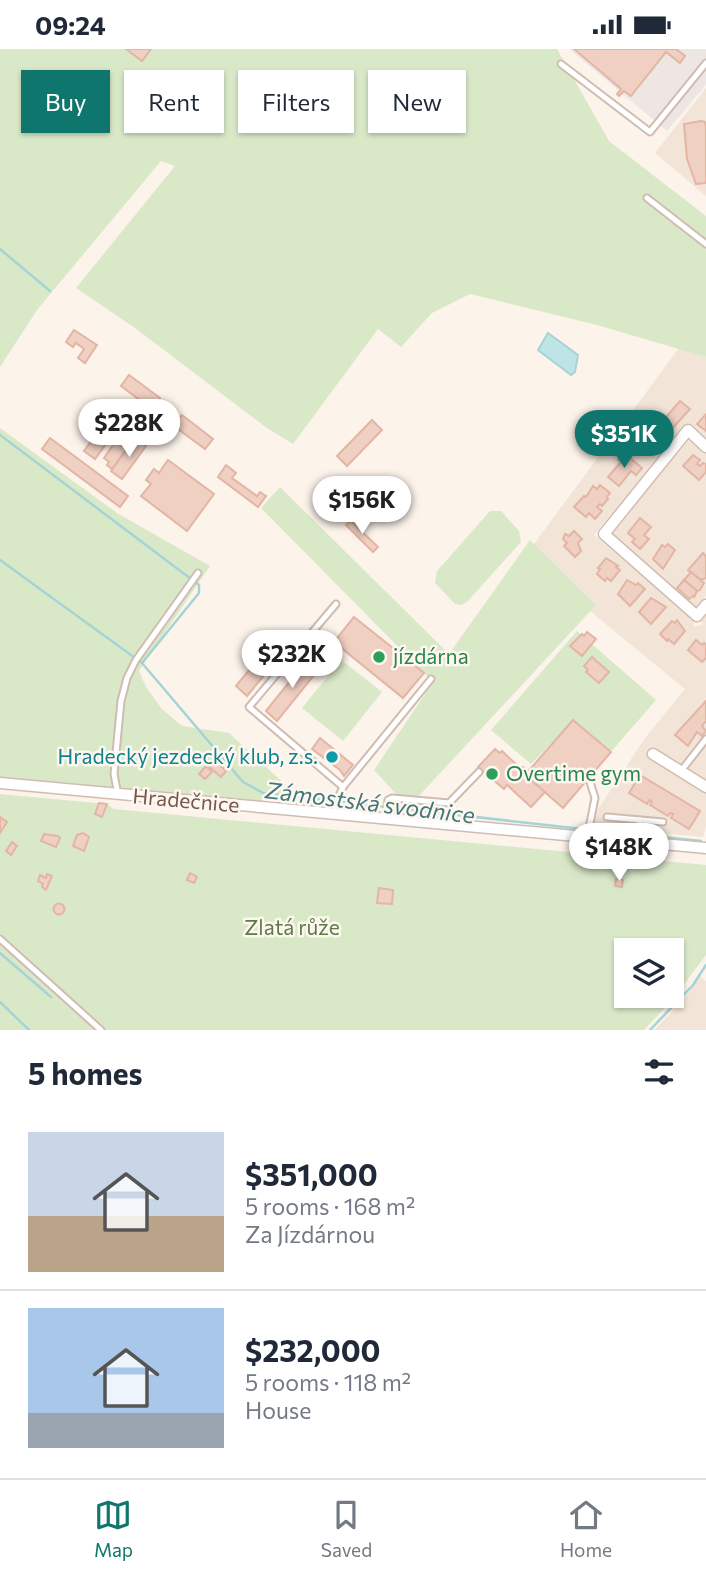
<!DOCTYPE html>
<meta charset="utf-8">
<style>
:root{--surface:#fff;--page:#f2f2f3;--text:#1f2937;--muted:#747a83;--line:#e0e1e3;--accent:#0f766e}
body{margin:0;font-family:Commissioner,sans-serif;background:var(--page);color:var(--text);height:100vh;display:flex;flex-direction:column;font-size:26px;white-space:nowrap}
*{box-sizing:border-box;margin:0}
p{font-size:23px;color:var(--muted)}
.icon{flex:none;width:38px;height:38px;fill:none;stroke:currentColor;stroke-width:2;stroke-linecap:round;stroke-linejoin:round}
.map{position:relative;height:981px;overflow:hidden}
.sheet{display:flex;flex-direction:column;background:var(--surface);flex:1}
.sheet>*{flex:none}
.banner{position:absolute;left:21px;top:21px;width:665px;height:63px;display:flex;gap:14px}
.fabs{position:absolute;left:614px;top:889px;display:grid;gap:14px}
.fabs a{display:grid;place-items:center;width:70px;height:70px;border-radius:0px;background:var(--surface);box-shadow:0 2px 5px #0004;font-size:35px}
.price{position:absolute;translate:-50% -60px;padding:0 16px;border-radius:24px;background:#fff;color:#222;font-size:23px;line-height:46px;filter:drop-shadow(0 2px 4px #0008)}
.price::after{content:'';position:absolute;left:50%;top:42px;width:21px;height:16px;margin-left:-10px;background:inherit;clip-path:polygon(0 0,100% 0,50% 100%)}
.price.active{background:var(--accent);color:#fff}
ul{padding:0;list-style:none}
li{display:flex;align-items:center;gap:21px;height:175px;padding:0 28px}
li+li{border-top:2px solid var(--line)}
li span{display:grid;place-items:center;flex:none;width:196px;height:140px;border-radius:0px;color:#555}
li>.icon{margin-inline-start:auto}
span .icon{width:84px;height:84px;fill:#fffc;stroke-width:1}
li b{font-size:30px}
h2{display:flex;justify-content:space-between;align-items:center;height:84px;padding:0 28px;font-size:30px}
.pill{padding:0 24px;border-radius:0px;background:var(--surface);box-shadow:0 2px 5px #0004;font-size:24px;line-height:63px}
.pill.active{background:var(--accent);color:#fff}
.status{display:flex;justify-content:space-between;align-items:center;height:49px;padding:0 35px;background:var(--surface);direction:ltr}
.status svg{height:19px;fill:currentColor}
.menu{display:flex;justify-content:space-around;align-items:center;height:98px;border-top:2px solid var(--line);background:var(--surface);font-size:19px;color:var(--muted)}
.menu a{display:grid;justify-items:center;gap:4px}
.menu .active{color:var(--accent)}
.map>svg:first-child{display:block}
</style>
<div class="status"><b>09:24</b><svg viewBox="0 0 49 12"><path d="M0 12V9h3v3zM5 12V6h3v6zM10 12V3h3v9zM15 12V0h3v12zM26 1h20v11H26zM47 4h2v5h-2z"/></svg></div>
<div class="map">
<svg width="706" height="981" viewBox="0 0 706 981">
<rect width="100%" height="100%" fill="#fcf3ea"/>
<g fill="#f3e4d8">
<polygon points="706,39 706,147 655,104"/>
<polygon points="679,299 706,308 706,391 688,375 594,486 693,571 694,578 704,575 699,571 706,563 706,777 703,788 587,777 645,689 685,640 590,562 596,556 534,495"/>
<polygon points="689,391 706,405 706,547 696,559 609,484"/>
<polygon points="700,927 706,932 706,981 654,981 679,956"/>
</g>
<polygon fill="#ede6e2" points="569,0 706,0 706,36 667,82"/>
<g fill="#d9e9c8" fill-rule="evenodd">
<polygon points="0,0 557,0 609,92 706,167 706,308 597,276 470,245 432,264 401,298 378,280 293,395 267,379 135,279 76,239 175,117 161,112 37,261 0,318"/>
<polygon points="0,379 117,464 210,517 139,622 146,638 162,660 182,677 229,684 290,740 332,750 331,759 0,730"/>
<polygon points="280,438 449,605 530,491 596,556 417,749 398,747 374,721 433,633 261,459"/>
<polygon points="490,462 501,462 519,482 521,493 467,553 461,556 455,555 435,534 437,522"/>
<polygon points="577,582 656,651 610,704 573,672 531,715 491,681"/>
<polygon points="341,611 382,643 343,692 302,659"/>
<path d="M0,745L107,755L114,760L706,816V906L673,950L644,981H0ZM626,901H672V947H626Z"/>
</g>
<polygon fill="#bfe4e5" stroke="#a5d4d6" stroke-width="2" points="548,284 578,306 575,323 571,326 538,301"/>
<g fill="none" stroke-linecap="round" stroke-linejoin="round">
<g stroke="#a5d4d6" stroke-width="2.5">
<polyline points="0,200 50,242"/>
<polyline points="0,386 199,536 199,544 142,614 243,733 263,744 582,780"/>
<polyline points="0,511 142,614"/>
<polyline points="595,781 701,792"/>
<polyline points="0,904 51,948"/>
<polyline points="0,953 29,981"/>
<polyline points="650,981 693,936 706,916"/>
</g>
</g>
<g fill="#f0d0c3" stroke="#e2b5a4" stroke-width="2">
<polygon points="126,0 151,0 142,12"/>
<polygon points="574,0 676,0 685,7 680,14 666,3 631,47 624,42 619,47 617,45 621,40"/>
<polygon points="701,72 705,73 706,78 706,134 696,135 687,110 684,75"/>
<polygon points="74,281 97,296 85,314 78,309 84,300 76,294 73,298 66,293"/>
<polygon points="129,326 160,349 152,360 121,337"/>
<polygon points="680,352 690,360 668,384 659,376"/>
<polygon points="94,365 99,368 92,379 87,375"/>
<polygon points="706,365 706,382 697,375"/>
<polygon points="182,366 213,390 205,400 174,377"/>
<polygon points="108,369 119,377 95,410 84,402"/>
<polygon points="372,371 382,381 347,417 337,407"/>
<polygon points="650,381 663,392 657,398 653,395 650,402 641,403 634,394 638,386 642,384 645,387"/>
<polygon points="123,382 134,390 112,420 107,416 109,413 104,409"/>
<polygon points="50,389 128,447 120,458 42,400"/>
<polygon points="135,389 146,397 122,430 111,422"/>
<polygon points="624,404 642,419 636,426 631,422 619,437 608,428 621,413 618,411"/>
<polygon points="693,406 700,411 697,415 700,417 703,414 706,415 706,423 699,431 683,417"/>
<polygon points="168,411 214,445 187,482 141,447 151,435 146,431 154,420 159,424"/>
<polygon points="226,416 236,424 232,429 257,447 260,443 266,447 258,458 218,428"/>
<polygon points="600,436 610,444 607,448 608,450 602,457 600,455 597,458 602,462 595,470 589,464 586,468 574,458 584,447 586,448 593,437 597,440"/>
<polygon points="640,469 651,478 644,486 649,490 640,500 632,493 635,490 628,484"/>
<polygon points="351,472 378,498 373,503 346,476"/>
<polygon points="574,482 582,490 578,494 581,502 575,508 564,497 567,494 563,490 565,485 569,487"/>
<polygon points="668,495 675,501 663,520 653,510 662,496 665,498"/>
<polygon points="703,504 706,507 706,529 701,531 688,521"/>
<polygon points="606,509 618,517 616,518 620,521 611,532 607,529 605,532 597,525 600,520 598,519"/>
<polygon points="691,523 704,534 700,541 697,542 684,531"/>
<polygon points="627,531 636,536 638,534 645,540 630,557 618,545"/>
<polygon points="684,531 697,542 694,548 693,547 689,550 677,539"/>
<polygon points="651,549 666,558 651,575 639,563"/>
<polygon points="354,568 424,624 403,649 334,593"/>
<polygon points="677,571 685,582 674,595 668,590 667,592 660,585 672,572 675,574"/>
<polygon points="587,583 596,590 582,607 570,597 582,585 584,587"/>
<polygon points="277,587 289,596 247,647 236,637"/>
<polygon points="696,591 702,596 704,594 706,596 706,609 702,613 688,601"/>
<polygon points="592,608 609,623 599,634 586,623 588,621 584,617"/>
<polygon points="307,611 319,620 277,672 266,662"/>
<polygon points="706,652 706,672 702,677 706,682 702,687 697,683 688,697 675,686"/>
<polygon points="573,671 611,703 563,759 525,726"/>
<polygon points="320,689 353,716 344,727 340,721 312,700"/>
<polygon points="495,700 500,704 502,702 521,720 523,718 528,723 525,726 545,743 531,758 507,736 504,740 478,718"/>
<polygon points="213,710 226,722 221,728 207,716"/>
<polygon points="206,717 212,723 205,730 199,725"/>
<polygon points="640,726 700,762 689,780 671,769 673,765 670,764 668,767 650,756 652,753 650,751 647,755 629,744"/>
<polygon points="99,754 107,755 102,768 95,765"/>
<polygon points="0,768 7,773 0,784"/>
<polygon points="83,784 89,788 84,802 73,797 77,786"/>
<polygon points="44,785 58,787 60,789 56,798 41,792"/>
<polygon points="12,793 17,797 11,806 6,802"/>
<polygon points="190,824 197,828 194,834 187,831"/>
<polygon points="47,825 52,827 46,841 42,838 43,835 38,832 40,826 46,829"/>
<polygon points="616,830 623,831 622,838 615,837"/>
<polygon points="379,839 393,841 392,855 377,854"/>
<circle cx="59" cy="860" r="5.5"/>
</g>
<g fill="none" stroke-linecap="round" stroke-linejoin="round">
<g stroke="#d0bcb2" stroke-width="9">
<g id="lane">
<polyline points="561,15 650,83 706,14"/>
<polyline points="647,149 706,195"/>
<polyline points="681,722 706,690"/>
<polyline points="343,738 431,630"/>
<polyline points="118,746 114,725 121,652 127,629 136,611 198,524"/>
<polyline points="335,765 337,751 343,738 249,658 336,555"/>
<polyline points="607,768 663,773"/>
<polyline points="386,770 388,751 392,749 449,754 479,723"/>
<polyline points="587,789 595,749 590,733"/>
<polyline points="638,793 640,771"/>
<polyline points="0,890 101,981"/>
</g>
</g>
<g stroke="#d0bcb2" stroke-width="13">
<g id="street">
<polyline points="706,398 688,381 604,485 697,567 706,556"/>
<polyline points="653,705 706,738"/>
<polyline points="0,734 706,799"/>
</g>
</g>
<use href="#lane" stroke="#fff" stroke-width="5"/>
<use href="#street" stroke="#fff" stroke-width="10"/>
</g>
<g fill="#2e9e5b" stroke="#fef7f0" stroke-width="2.5">
<circle cx="379" cy="608" r="7"/>
<circle cx="492" cy="725" r="7"/>
</g>
<circle fill="#0f9aa8" stroke="#fef7f0" stroke-width="2.5" cx="332" cy="708" r="7"/>
<g text-anchor="middle" stroke-width="5" stroke-linejoin="round" paint-order="stroke">
<g font-size="21" fill="#27864d" stroke="#fef7f0" text-anchor="start">
<text x="393" y="615">jízdárna</text>
<text x="506" y="732">Overtime gym</text>
</g>
<g font-size="21" fill="#0d838f" stroke="#fef7f0" text-anchor="end">
<text x="318" y="715">Hradecký jezdecký klub, z.s.</text>
</g>
<g font-size="21" fill="#76584e" stroke="#fef7f0">
<text transform="translate(186 752) rotate(5)" y="7">Hradečnice</text>
</g>
<g font-size="21" fill="#5c7b46" stroke="#fef7f0">
<text x="292" y="886">Zlatá růže</text>
</g>
<g font-size="23" font-style="italic" fill="#42777a" stroke="#fef7f0">
<text transform="translate(370 754) rotate(7)" y="8">Zámostská svodnice</text>
</g>
</g>
</svg>
<div class="fabs">
<a><svg class="icon" aria-label="layers" viewBox="0 0 24 24"><path d="M12 4l9 5-9 5-9-5zM3 14l9 5 9-5"/></svg></a>
</div>
<b class="price" style="left:129px;top:410px">$228K</b>
<b class="price active" style="left:624px;top:421px">$351K</b>
<b class="price" style="left:362px;top:487px">$156K</b>
<b class="price" style="left:292px;top:641px">$232K</b>
<b class="price" style="left:619px;top:834px">$148K</b>
<div class="banner">
<a class="pill active">Buy</a>
<a class="pill">Rent</a>
<a class="pill">Filters</a>
<a class="pill">New</a>
</div>
</div>
<section class="sheet">
<h2>5 homes<svg class="icon" aria-label="filters" viewBox="0 0 24 24"><path d="M4 7h16M4 17h16"/><circle cx="9" cy="7" r="2"/><circle cx="15" cy="17" r="2"/></svg></h2>
<ul>
<li><span style="background:linear-gradient(#c9d6e8 60%,#b9a48a 0)"><svg class="icon" aria-label="home" viewBox="0 0 24 24"><path d="M3 11l9-7 9 7M6 9v11h12V9"/></svg></span><div><b>$351,000</b><p>5 rooms · 168 m²</p><p>Za Jízdárnou</p></div></li>
<li><span style="background:linear-gradient(#a9c7e8 75%,#9aa5b1 0)"><svg class="icon" aria-label="home" viewBox="0 0 24 24"><path d="M3 11l9-7 9 7M6 9v11h12V9"/></svg></span><div><b>$232,000</b><p>5 rooms · 118 m²</p><p>House</p></div></li>
</ul>
</section>
<nav class="menu">
<a class="active"><svg class="icon" aria-label="map" viewBox="0 0 24 24"><path d="M3 6l6-2 6 2 6-2v14l-6 2-6-2-6 2zM9 4v14M15 6v14"/></svg>Map</a>
<a><svg class="icon" aria-label="saved" viewBox="0 0 24 24"><path d="M7 4h10v16l-5-4-5 4z"/></svg>Saved</a>
<a><svg class="icon" aria-label="home" viewBox="0 0 24 24"><path d="M3 11l9-7 9 7M6 9v11h12V9"/></svg>Home</a>
</nav>
